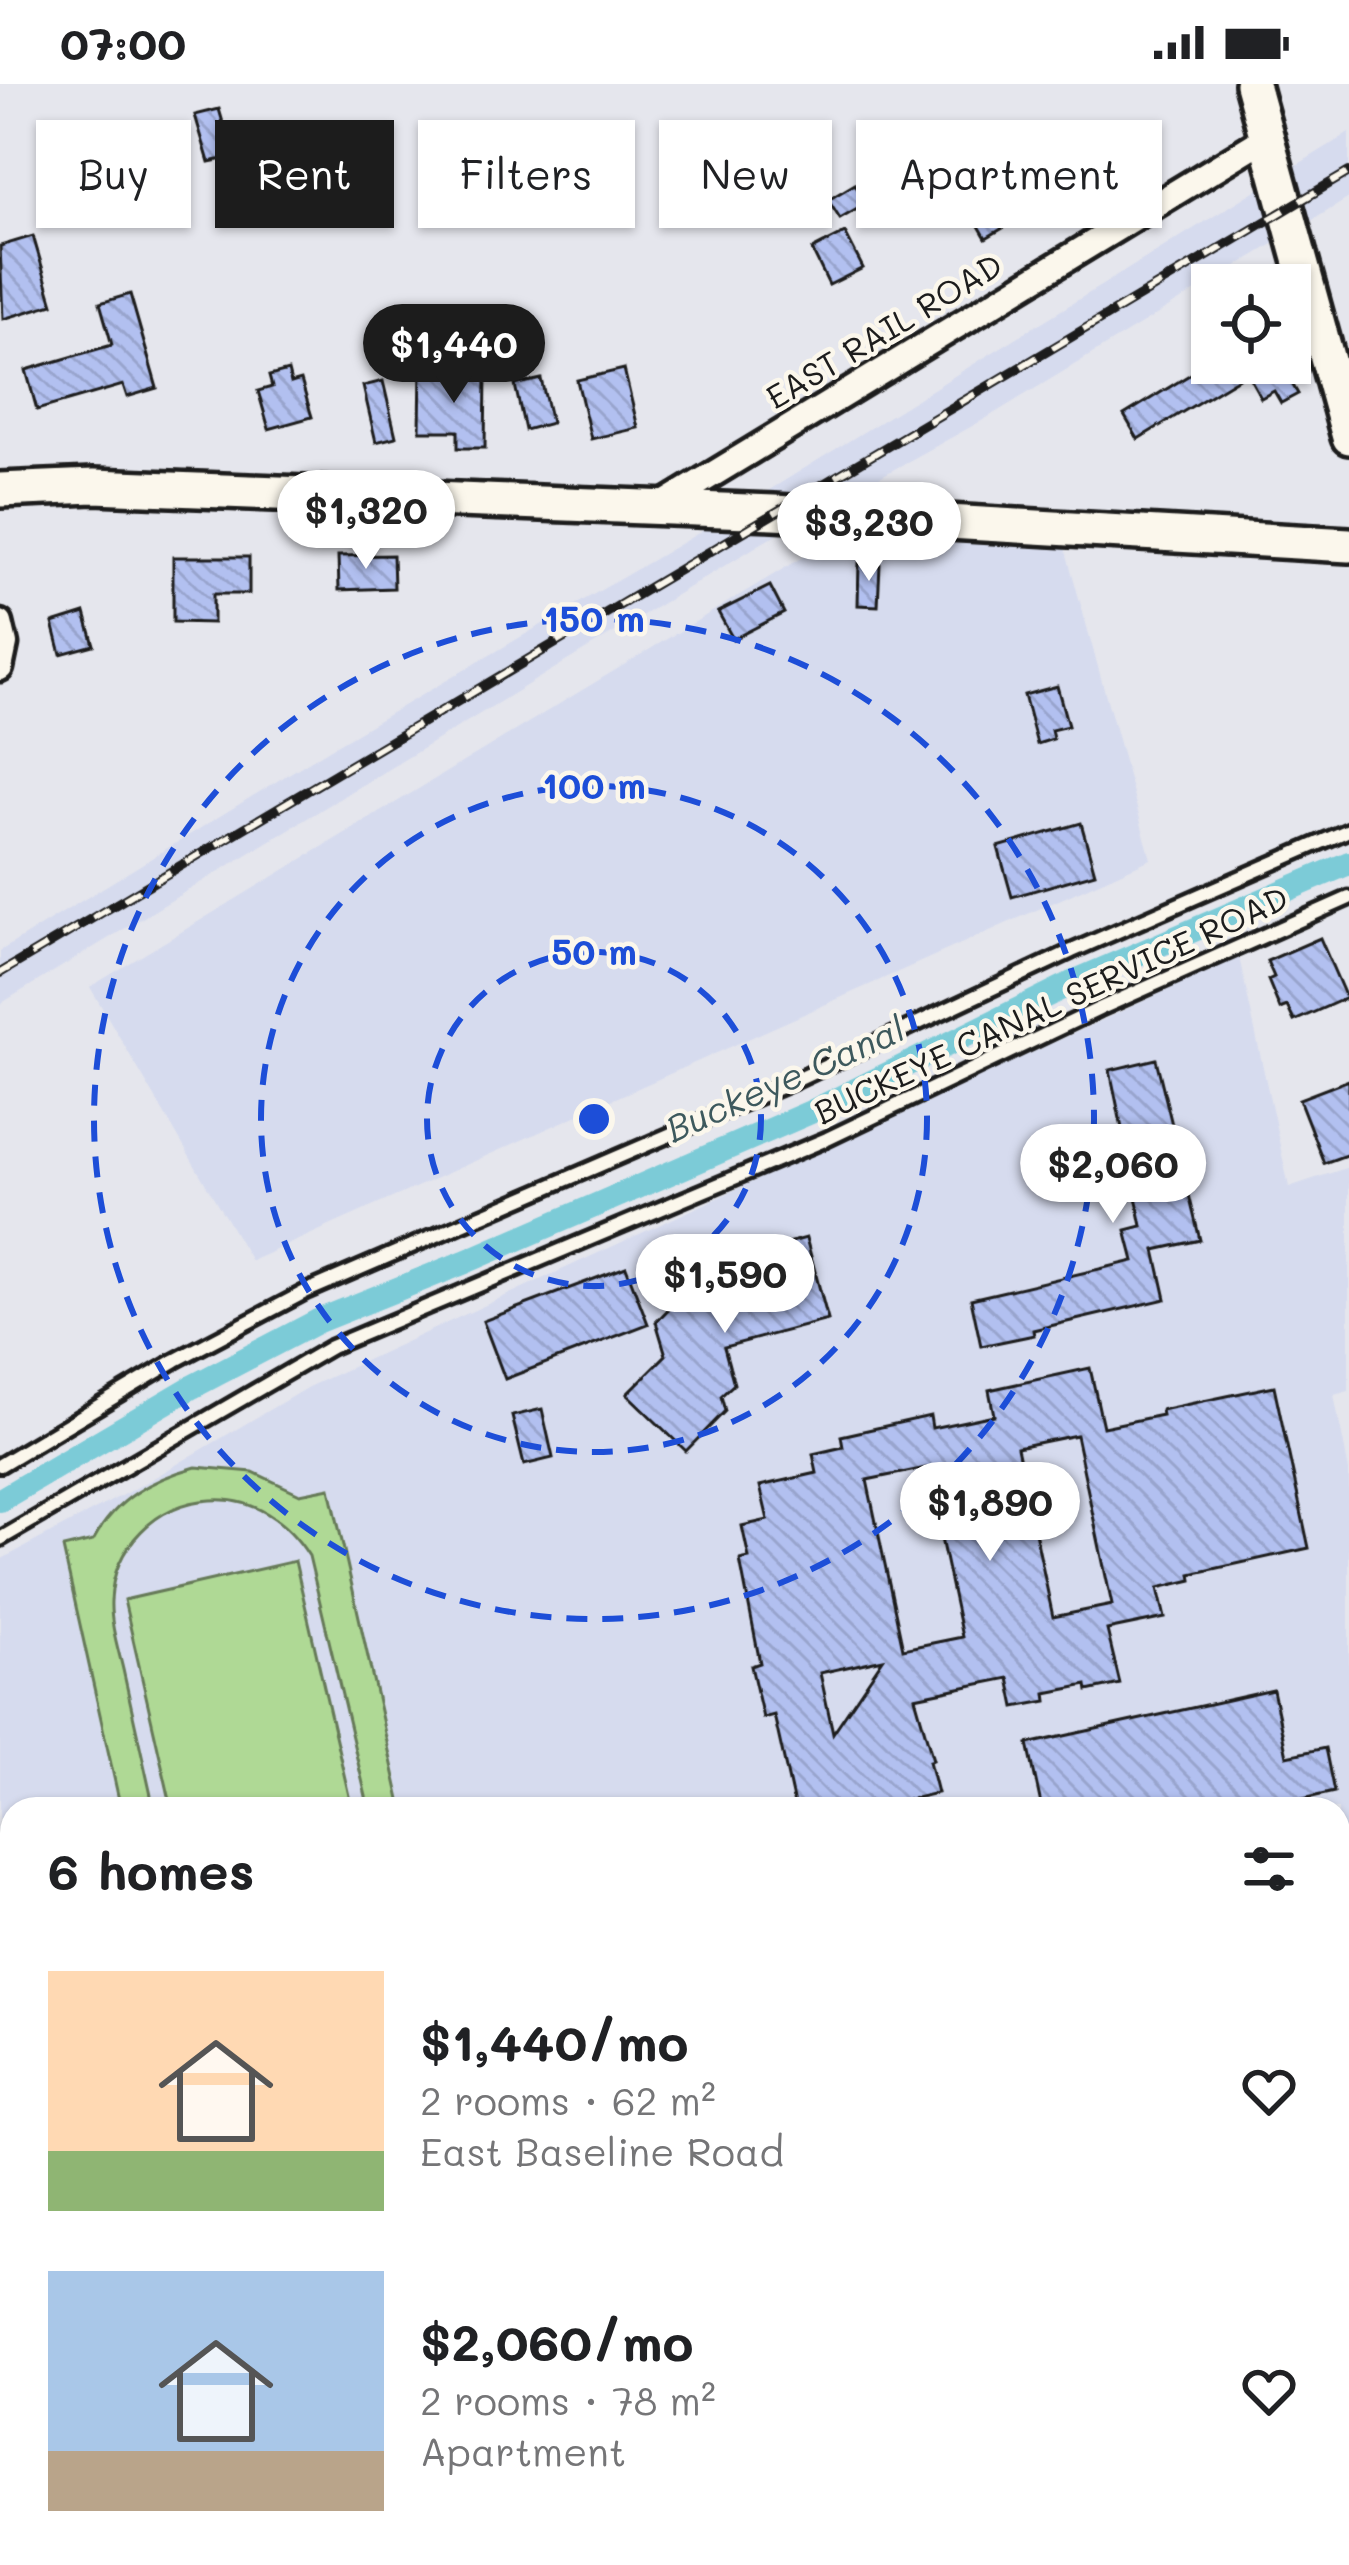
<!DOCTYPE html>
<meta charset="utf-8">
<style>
:root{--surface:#fff;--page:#f2f2f2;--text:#202124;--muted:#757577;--accent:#1c1c1c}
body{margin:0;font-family:Mali,sans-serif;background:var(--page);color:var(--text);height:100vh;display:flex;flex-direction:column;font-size:45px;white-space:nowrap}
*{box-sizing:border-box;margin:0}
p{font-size:39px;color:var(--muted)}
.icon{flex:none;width:66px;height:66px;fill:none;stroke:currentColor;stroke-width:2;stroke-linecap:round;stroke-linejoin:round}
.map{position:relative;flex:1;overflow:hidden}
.details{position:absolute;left:0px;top:1713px;width:1350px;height:768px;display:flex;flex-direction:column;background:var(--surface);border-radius:36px 36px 0 0;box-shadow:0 3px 9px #0004}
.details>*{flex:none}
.top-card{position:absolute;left:36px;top:36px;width:1278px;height:108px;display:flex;gap:24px}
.tools{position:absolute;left:1191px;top:180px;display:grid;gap:24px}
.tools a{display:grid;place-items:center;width:120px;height:120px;border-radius:0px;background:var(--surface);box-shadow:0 3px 9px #0004;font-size:60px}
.price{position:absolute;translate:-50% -102px;padding:0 27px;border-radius:42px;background:#fff;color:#222;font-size:39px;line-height:78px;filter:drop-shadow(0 3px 6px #0008)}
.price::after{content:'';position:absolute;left:50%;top:72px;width:36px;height:27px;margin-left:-18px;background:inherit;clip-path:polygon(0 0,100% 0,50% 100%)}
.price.active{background:var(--accent);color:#fff}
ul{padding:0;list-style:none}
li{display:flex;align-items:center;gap:36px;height:300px;padding:0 48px}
li span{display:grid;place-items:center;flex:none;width:336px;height:240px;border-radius:0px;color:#555}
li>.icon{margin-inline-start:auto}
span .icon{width:144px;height:144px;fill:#fffc;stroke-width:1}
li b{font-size:51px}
h2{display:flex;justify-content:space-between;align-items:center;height:144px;padding:0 48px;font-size:51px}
.pill{padding:0 42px;border-radius:0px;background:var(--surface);box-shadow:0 3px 9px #0004;font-size:42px;line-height:108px}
.pill.active{background:var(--accent);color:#fff}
.status{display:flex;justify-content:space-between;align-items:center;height:84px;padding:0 60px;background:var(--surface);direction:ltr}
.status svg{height:33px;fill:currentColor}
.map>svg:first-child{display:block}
</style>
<div class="status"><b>07:00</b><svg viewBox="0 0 49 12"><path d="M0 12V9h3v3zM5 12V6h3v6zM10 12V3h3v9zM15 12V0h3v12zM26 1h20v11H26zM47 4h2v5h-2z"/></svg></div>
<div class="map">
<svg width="1349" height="2481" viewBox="0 0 1349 2481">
<defs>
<pattern id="grass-tufts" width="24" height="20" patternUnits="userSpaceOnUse" patternTransform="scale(3)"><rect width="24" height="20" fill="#afd995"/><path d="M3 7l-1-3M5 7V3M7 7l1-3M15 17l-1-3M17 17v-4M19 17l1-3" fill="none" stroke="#96ba80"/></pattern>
<pattern id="building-back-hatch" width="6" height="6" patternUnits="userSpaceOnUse" patternTransform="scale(3)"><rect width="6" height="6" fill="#b2c0f0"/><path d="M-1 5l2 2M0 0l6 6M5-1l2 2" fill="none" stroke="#98a4cd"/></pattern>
</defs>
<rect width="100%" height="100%" fill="#e5e6ed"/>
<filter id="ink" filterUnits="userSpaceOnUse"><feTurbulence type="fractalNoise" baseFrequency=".00833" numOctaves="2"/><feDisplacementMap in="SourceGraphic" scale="24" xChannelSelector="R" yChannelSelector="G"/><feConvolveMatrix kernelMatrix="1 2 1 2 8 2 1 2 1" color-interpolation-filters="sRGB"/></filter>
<g filter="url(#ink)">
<g fill="#d6dbee">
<polygon points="1349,49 1349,114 985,335 782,447 0,920 0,867 331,664 714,440"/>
<polygon points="841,450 1064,460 1151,775 251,1177 90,903"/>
<polygon points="1239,873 1289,1103 1349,1083 1349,1307 1334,1311 1349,1387 1349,2055 1338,2058 1338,1725 12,1725 12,2419 0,2422 0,1476 147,1398 308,1303"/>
<polygon points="248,2469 920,2469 922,2481 251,2481"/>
</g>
<polygon fill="url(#grass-tufts)" stroke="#667a58" stroke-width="3" points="703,2469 914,2469 917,2481 705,2481"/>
<g fill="#afd995" stroke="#667a58" stroke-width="3">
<path d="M196,1383L253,1388L300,1410L330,1404L402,1725H369L309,1472C287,1437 253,1413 211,1416C156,1419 113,1463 111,1517C110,1541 119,1567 124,1590C134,1635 144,1680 154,1725H121L63,1464L93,1457C115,1415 152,1395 196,1383Z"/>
<polygon points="295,1477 352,1725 172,1725 124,1516"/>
<polygon points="1338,1874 1349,1890 1349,2010 1338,2013"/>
<polygon points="12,1978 12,2160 0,2155 0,1981"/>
</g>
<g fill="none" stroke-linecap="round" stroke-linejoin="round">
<polyline stroke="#7bcbd7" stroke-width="24" points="0,1416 192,1303 318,1237 465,1178 813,1027 1080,895 1349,779"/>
</g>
<g fill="url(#building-back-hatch)" stroke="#1c1c1c" stroke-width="3" fill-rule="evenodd">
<polygon points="219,25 233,73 209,78 195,31"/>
<polygon points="1068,65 1094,107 1059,129 1051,116 986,154 963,114 1002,92 1007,101"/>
<polygon points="327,73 334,100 312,107 317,123 291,130 278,88"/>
<polygon points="855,100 866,120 840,135 828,116"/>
<polygon points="845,149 863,184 829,201 812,166"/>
<polygon points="33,152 53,220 3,235 0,162"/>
<polygon points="130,210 157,304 127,313 123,301 37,326 26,286 112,261 100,219"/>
<polygon points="1209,279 1280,279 1298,310 1281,319 1274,307 1261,314 1247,289 1138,355 1124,331"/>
<polygon points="421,282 440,282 440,291 486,291 485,364 458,364 458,347 420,347"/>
<polygon points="624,285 638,344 591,355 577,296"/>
<polygon points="288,287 291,299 301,296 312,333 269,345 258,307 272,303 269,292"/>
<polygon points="541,295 551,339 525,346 515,301"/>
<polygon points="383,297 396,353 376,358 363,302"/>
<polygon points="393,471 394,504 339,506 338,472"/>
<polygon points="173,473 249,473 249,510 213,510 213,539 173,538"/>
<polygon points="859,479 880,480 878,522 858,521"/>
<polygon points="770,502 784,529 733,555 718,528"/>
<polygon points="85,529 94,561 61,570 53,539"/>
<polygon points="1057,602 1068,642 1051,646 1053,655 1037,660 1024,611"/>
<polygon points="1081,739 1095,789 1012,813 998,763"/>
<polygon points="1320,854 1346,914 1294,937 1287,922 1280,925 1268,896 1274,893 1267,877"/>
<polygon points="1156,975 1200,1156 1155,1166 1166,1215 1033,1246 1034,1251 981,1262 971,1215 1134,1177 1126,1146 1142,1142 1110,986"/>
<polygon points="1349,996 1349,1070 1324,1079 1299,1015"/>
<polygon points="806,1154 828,1236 724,1263 734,1300 721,1312 725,1327 686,1367 627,1310 666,1271 656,1238 688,1205 752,1187 747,1170"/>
<polygon points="626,1183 648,1240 505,1295 483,1237"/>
<path d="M1090,1284L1103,1343L1162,1331L1161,1326L1274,1302L1309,1464L1191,1490L1192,1496L1158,1504L1165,1534L1107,1546L1120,1600L1088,1607L1087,1601L1046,1609L1047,1617L1015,1623L1009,1594L915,1613L933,1676L929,1677L937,1709L894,1719L889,1725H795L774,1631L763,1634L751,1582L760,1579L740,1476L749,1474L742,1442L768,1436L760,1402L817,1389L813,1370L843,1363L841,1352L930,1332L932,1344L994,1331L989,1306ZM1076,1351L1112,1521L1053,1533L1017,1363ZM926,1384L962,1553L903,1565L867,1396ZM883,1575L833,1649L820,1589Z"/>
<polygon points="542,1325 553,1374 524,1381 512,1332"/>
<polygon points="1273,1606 1287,1672 1325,1664 1334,1708 1258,1725 1042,1725 1028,1660"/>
</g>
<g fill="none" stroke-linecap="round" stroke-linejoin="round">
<g stroke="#1c1c1c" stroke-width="21">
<g id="service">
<polyline points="0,1381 176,1276 307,1207 797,996 1072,867 1349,746"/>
<polyline points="0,1455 331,1263 827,1055 1099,925 1349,814"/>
<polyline points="1338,2269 1349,2266"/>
</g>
</g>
<g stroke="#1c1c1c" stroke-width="33">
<g id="minor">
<polyline points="659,423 1267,53"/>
<polyline points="0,539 5,560 0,584"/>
<polyline points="1338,2074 1349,2072"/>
<polyline points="0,2434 12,2431"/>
<polyline points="1338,2451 1349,2448"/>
<polyline points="226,2469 228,2481"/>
<polyline points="941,2469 943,2481"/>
<polyline points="1176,2481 1270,2469"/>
</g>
</g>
<g stroke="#1c1c1c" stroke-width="42">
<g id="secondary">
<polyline points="1252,0 1349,353"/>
<polyline points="0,406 94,402 774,428 1349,461"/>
</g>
</g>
<use href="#service" stroke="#fbf7ec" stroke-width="12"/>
<use href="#minor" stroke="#fbf7ec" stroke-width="24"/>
<use href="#secondary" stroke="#fbf7ec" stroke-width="33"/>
<g stroke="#1c1c1c" stroke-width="10">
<polyline id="rail" points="0,889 1349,88"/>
</g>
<use href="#rail" stroke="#fbf7ec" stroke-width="6" stroke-dasharray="18" stroke-linecap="butt"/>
</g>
</g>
<g fill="none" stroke="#1d4ed8" stroke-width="6" stroke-dasharray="21 15">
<circle cx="594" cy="1035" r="167"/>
<circle cx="594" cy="1035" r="333"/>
<circle cx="594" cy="1035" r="500"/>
</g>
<g text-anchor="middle" stroke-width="9" stroke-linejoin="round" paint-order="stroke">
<g font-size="33" fill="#1c1c1c" stroke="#fbf7ec">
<text transform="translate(884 247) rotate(-31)" y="12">EAST RAIL ROAD</text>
<text transform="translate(1051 921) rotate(-25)" y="12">BUCKEYE CANAL SERVICE ROAD</text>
</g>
<g font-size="36" font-style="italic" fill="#3d595d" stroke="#fbf7ec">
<text transform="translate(785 995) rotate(-24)" y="13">Buckeye Canal</text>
</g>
</g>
<circle cx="594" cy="1035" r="18" fill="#1d4ed8" stroke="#fbf7ec" stroke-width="6"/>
<g font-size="36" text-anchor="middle" font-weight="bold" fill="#1d4ed8" stroke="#fbf7ec" stroke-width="9" stroke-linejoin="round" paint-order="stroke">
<text x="594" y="548">150 m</text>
<text x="594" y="715">100 m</text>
<text x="594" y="881">50 m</text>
</g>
</svg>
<div class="tools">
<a><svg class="icon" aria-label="locate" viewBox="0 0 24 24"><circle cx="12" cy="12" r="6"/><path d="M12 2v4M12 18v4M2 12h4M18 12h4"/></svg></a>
</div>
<b class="price active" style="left:454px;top:322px">$1,440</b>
<b class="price" style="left:366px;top:488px">$1,320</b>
<b class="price" style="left:869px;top:500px">$3,230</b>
<b class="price" style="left:1113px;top:1142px">$2,060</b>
<b class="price" style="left:725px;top:1252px">$1,590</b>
<b class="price" style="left:990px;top:1480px">$1,890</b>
<div class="top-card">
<a class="pill">Buy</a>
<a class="pill active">Rent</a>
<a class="pill">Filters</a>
<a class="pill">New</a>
<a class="pill">Apartment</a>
</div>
<section class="details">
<h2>6 homes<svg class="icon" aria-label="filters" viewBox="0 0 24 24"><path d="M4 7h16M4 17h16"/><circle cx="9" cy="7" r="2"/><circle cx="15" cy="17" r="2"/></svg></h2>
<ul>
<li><span style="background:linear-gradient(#ffd9b3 75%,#8fb573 0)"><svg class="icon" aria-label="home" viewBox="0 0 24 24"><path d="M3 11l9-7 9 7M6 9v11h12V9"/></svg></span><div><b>$1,440/mo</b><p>2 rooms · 62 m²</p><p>East Baseline Road</p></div><svg class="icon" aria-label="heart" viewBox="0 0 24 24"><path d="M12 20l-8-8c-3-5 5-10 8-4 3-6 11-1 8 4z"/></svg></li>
<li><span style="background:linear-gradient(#a9c7e8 75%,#b9a48a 0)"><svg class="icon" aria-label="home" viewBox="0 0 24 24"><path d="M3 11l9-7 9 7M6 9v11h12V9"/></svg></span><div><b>$2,060/mo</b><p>2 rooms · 78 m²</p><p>Apartment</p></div><svg class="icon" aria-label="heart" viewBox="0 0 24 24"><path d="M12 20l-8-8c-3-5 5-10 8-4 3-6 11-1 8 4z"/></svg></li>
</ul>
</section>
</div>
